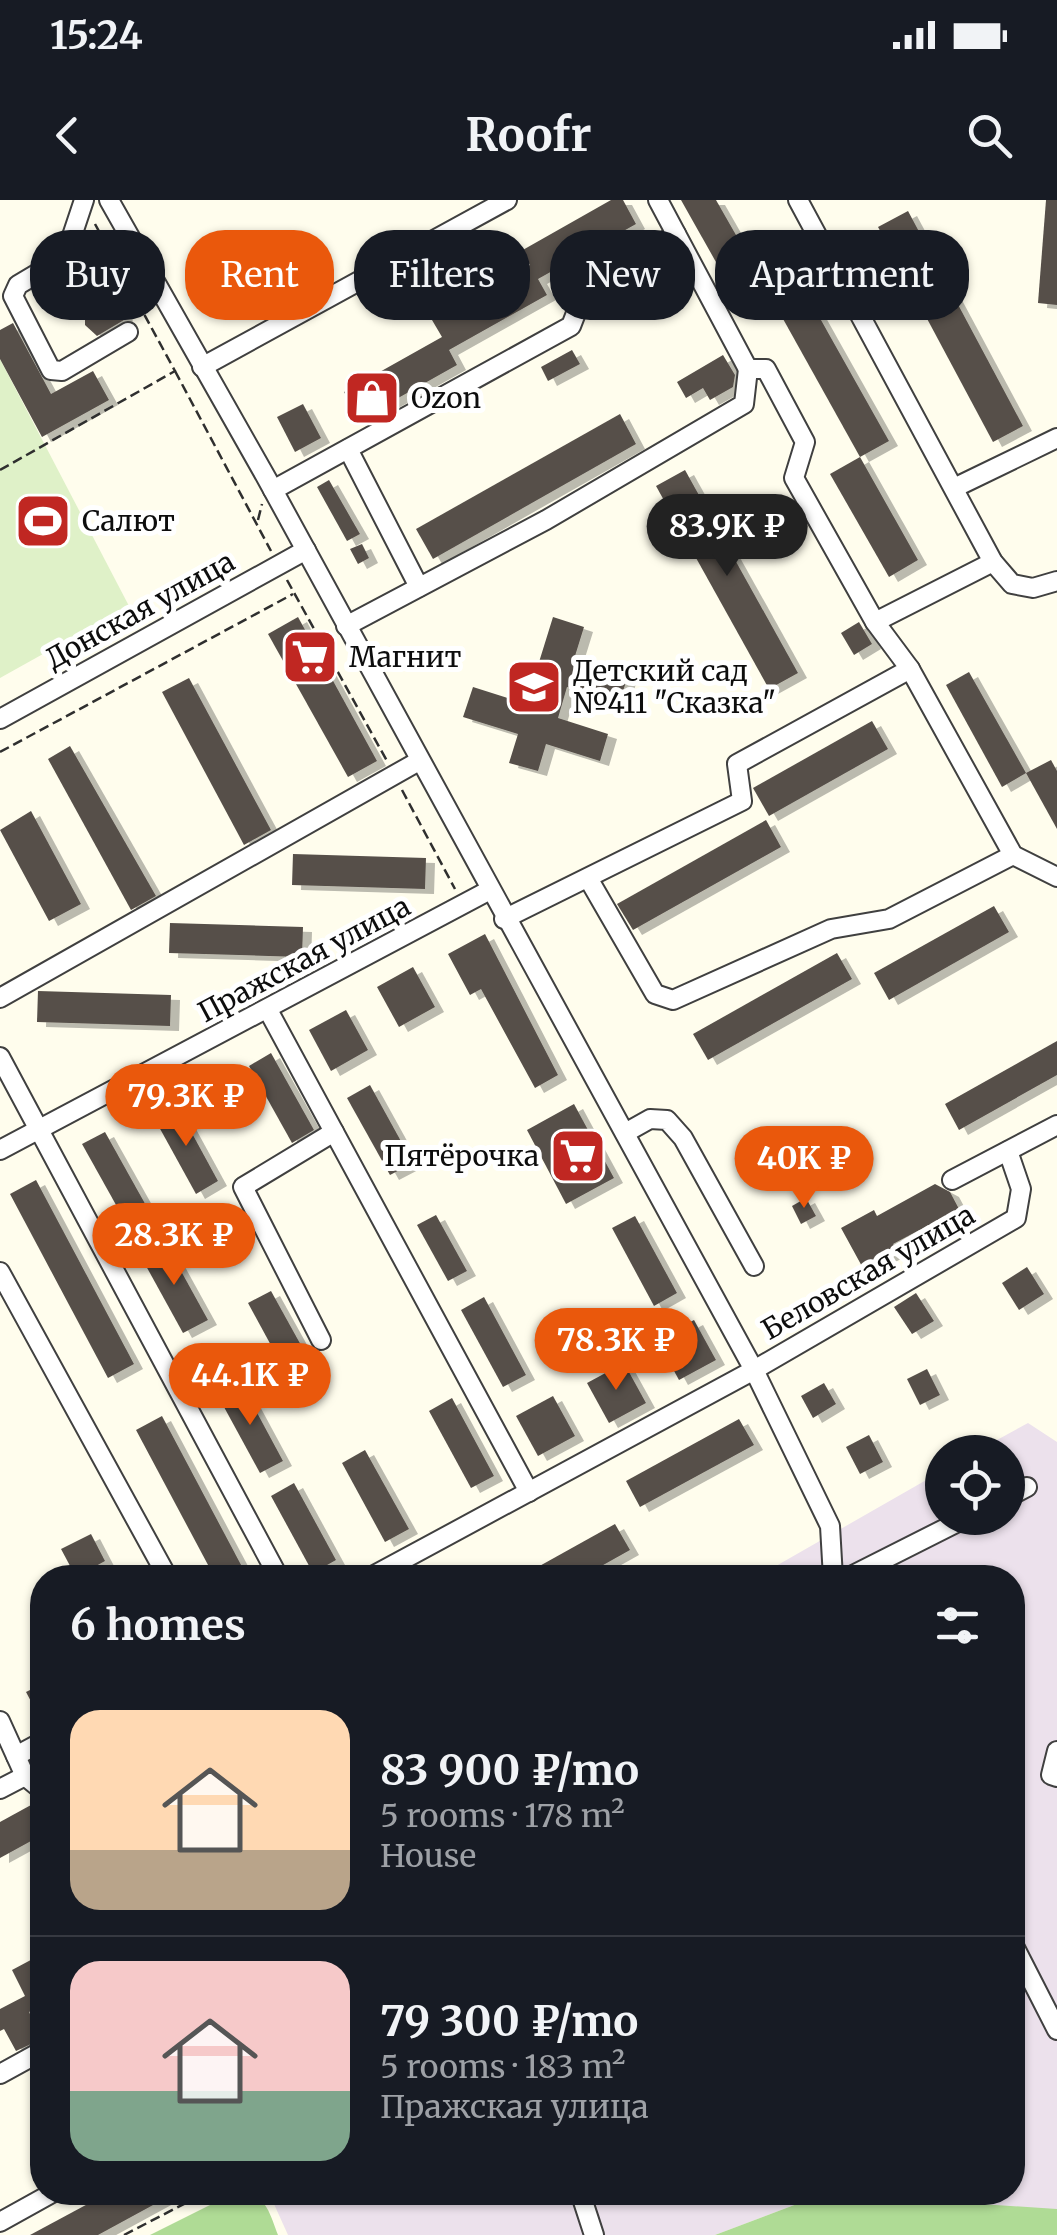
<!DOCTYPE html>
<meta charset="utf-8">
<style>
:root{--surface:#171b24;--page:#20242c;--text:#f1f3f6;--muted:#9ea1a6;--line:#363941;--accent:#ea580c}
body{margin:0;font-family:Merriweather,serif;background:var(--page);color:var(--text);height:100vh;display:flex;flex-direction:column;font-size:38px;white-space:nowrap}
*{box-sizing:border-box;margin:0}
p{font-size:32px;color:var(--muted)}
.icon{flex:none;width:55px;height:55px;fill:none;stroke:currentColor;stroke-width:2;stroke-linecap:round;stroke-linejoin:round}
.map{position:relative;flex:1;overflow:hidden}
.side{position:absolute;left:30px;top:1365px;width:995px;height:640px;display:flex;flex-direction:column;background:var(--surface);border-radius:40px;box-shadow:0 2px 8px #0004}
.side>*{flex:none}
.hud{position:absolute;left:30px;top:30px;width:998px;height:90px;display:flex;gap:20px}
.tools{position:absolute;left:925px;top:1235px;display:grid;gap:20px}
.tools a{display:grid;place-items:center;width:100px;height:100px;border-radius:50%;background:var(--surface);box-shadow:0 2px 8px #0004;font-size:50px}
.price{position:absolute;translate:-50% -85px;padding:0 22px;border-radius:35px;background:var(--accent);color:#fff;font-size:32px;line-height:65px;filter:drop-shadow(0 2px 5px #0008)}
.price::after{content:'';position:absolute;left:50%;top:60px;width:30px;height:22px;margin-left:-15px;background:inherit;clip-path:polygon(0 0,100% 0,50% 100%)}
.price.active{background:#222;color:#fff}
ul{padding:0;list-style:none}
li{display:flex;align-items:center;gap:30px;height:250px;padding:0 40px}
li+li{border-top:2px solid var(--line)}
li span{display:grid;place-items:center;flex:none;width:280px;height:200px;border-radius:30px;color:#555}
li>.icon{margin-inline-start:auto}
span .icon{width:120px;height:120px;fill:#fffc;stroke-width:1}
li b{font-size:42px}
h2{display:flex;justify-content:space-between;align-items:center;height:120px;padding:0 40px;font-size:42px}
.pill{padding:0 35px;border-radius:40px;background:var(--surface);box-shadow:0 2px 8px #0004;font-size:35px;line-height:90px}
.pill.active{background:var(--accent);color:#fff}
.status{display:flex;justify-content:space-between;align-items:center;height:70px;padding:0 50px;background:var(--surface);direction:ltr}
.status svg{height:28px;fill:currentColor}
header{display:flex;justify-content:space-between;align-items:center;height:130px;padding:0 40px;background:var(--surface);font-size:45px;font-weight:700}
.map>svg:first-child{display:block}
</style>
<div class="status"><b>15:24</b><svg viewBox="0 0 49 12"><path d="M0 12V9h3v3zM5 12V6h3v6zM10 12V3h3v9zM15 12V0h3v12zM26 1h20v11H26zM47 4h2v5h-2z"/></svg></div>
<header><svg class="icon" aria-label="back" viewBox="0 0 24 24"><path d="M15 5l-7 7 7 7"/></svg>Roofr<svg class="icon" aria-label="search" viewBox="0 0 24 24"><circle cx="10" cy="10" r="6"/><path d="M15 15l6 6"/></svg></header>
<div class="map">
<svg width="1057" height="2035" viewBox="0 0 1057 2035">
<defs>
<filter id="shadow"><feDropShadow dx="9" dy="5" stdDeviation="0" flood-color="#0004"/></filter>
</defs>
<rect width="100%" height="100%" fill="#fffded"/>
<g fill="#ece1ec">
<polygon points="1028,1223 1057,1242 1057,2009 1051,2012 965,2003 934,1993 1012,1992 1012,1378 755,1378 942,1271 942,1318 1008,1318 1008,1252 975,1252"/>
<polygon points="269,1993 826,1993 715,2035 288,2035"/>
</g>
<g fill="#afdb95">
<path d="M234,1993C265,1992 268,2008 278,2035H150Z"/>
<polygon points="826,1993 934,1993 965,2003 1057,2009 1057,2035 715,2035"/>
</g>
<polygon fill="#dff1c8" points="0,159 129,406 0,478"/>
<g fill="#564f49" filter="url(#shadow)">
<polygon points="611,0 623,0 636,24 538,79 547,95 449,150 457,165 359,220 344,192 442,137 432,120 530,65 521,51"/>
<polygon points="681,0 716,0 748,56 721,71"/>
<polygon points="1046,0 1057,0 1057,105 1038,103"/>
<polygon points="908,11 1023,226 993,242 878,27"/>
<polygon points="776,40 889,241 860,257 748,56"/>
<circle cx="48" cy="93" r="9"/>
<polygon points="111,96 123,107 124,120 97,136 85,125 85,109 96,97"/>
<polygon points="13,123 51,194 93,171 109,200 42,237 0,159 0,130"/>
<polygon points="572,150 580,164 548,181 541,167"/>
<polygon points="723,155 735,175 733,187 710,200 703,188 686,198 677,182"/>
<polygon points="303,204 321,238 295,252 277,217"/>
<polygon points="620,214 636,244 433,359 416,329"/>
<polygon points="860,257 918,360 889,377 830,274"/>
<polygon points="685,270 798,473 769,489 656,286"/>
<polygon points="329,280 360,334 347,341 317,287"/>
<polygon points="362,344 369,358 358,364 350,349"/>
<polygon points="298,417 377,561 348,577 268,434"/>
<polygon points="553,417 584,427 575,456 629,473 619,503 567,487 558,518 608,534 600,561 546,544 538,571 509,563 518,534 463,517 473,487 526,504"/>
<polygon points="859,422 872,444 854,455 841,433"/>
<polygon points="969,472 1026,573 1002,587 946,485"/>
<polygon points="189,478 271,630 244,645 162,492"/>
<polygon points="872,521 888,549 769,616 753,588"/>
<polygon points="70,546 156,696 131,710 48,559"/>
<polygon points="1051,560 1057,571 1057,629 1026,573"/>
<polygon points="31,611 81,704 49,721 0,630"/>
<polygon points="766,620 781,647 633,730 617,704"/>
<polygon points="293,654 426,658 425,689 292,685"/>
<polygon points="994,706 1009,732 889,800 874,773"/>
<polygon points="170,723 303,727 302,757 169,753"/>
<polygon points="485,734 558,875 535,888 481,789 470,795 448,754"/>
<polygon points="837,753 852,779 708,860 693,834"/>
<polygon points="413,767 435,807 399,827 377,787"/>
<polygon points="38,791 171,795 170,826 37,822"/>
<polygon points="346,810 368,850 331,871 309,830"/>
<polygon points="1057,841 1057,875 959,930 945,904"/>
<polygon points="271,853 314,930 292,943 249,866"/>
<polygon points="370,885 413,963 390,975 347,898"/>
<polygon points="176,904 218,981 196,994 153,916"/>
<polygon points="574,904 614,978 566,1004 527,930"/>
<polygon points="105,932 148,1009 125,1021 82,944"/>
<polygon points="36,980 134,1164 108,1178 10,994"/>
<polygon points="935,984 950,992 959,1009 893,1044 897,1051 864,1070 841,1028 874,1010 877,1016"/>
<polygon points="806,998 816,1016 801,1024 792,1006"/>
<polygon points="436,1015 467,1071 448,1081 417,1025"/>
<polygon points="635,1016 677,1093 654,1106 612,1028"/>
<polygon points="165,1042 208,1120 183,1133 140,1055"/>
<polygon points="1027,1067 1044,1094 1019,1110 1002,1083"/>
<polygon points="271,1091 302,1147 279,1160 248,1103"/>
<polygon points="916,1093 934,1121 912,1134 894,1107"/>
<polygon points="484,1097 526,1175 503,1187 461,1110"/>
<polygon points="694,1120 716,1160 679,1180 657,1140"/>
<polygon points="624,1163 646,1203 609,1223 587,1183"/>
<polygon points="927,1169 940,1195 920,1205 907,1179"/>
<polygon points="241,1183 283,1261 260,1273 218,1196"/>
<polygon points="824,1183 836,1204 813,1218 801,1196"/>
<polygon points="553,1196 575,1236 538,1256 516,1216"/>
<polygon points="452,1198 494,1276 471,1288 429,1211"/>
<polygon points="162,1216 248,1378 215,1378 136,1230"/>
<polygon points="739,1219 754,1245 640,1307 626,1281"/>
<polygon points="869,1235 883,1262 860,1274 846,1247"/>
<polygon points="365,1250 409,1329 385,1342 342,1263"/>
<polygon points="294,1283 336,1360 313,1373 271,1296"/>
<polygon points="615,1324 630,1350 580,1378 518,1378"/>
<polygon points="91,1334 105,1361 76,1377 61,1349"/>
<polygon points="42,1484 42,1522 26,1492"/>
<polygon points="31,1605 42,1635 0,1658 0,1622"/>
<polygon points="42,1754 42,1805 29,1812 42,1839 16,1851 4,1829 0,1831 0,1809 25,1796 12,1770"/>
<polygon points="110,1992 177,1992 98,2035 30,2035"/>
</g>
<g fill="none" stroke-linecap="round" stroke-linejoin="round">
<g stroke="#404040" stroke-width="22">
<g id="minor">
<polyline points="84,0 65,57 18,85 13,96 51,170 62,171 128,132"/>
<polyline points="109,0 267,279 754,1170 830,1326 833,1378"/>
<polyline points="658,0 748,169 766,169 805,242 794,278 875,422"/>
<polyline points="798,0 993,362 1012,384 1033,388 1057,381"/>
<polyline points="202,167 507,0"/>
<polyline points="348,249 419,387"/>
<polyline points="956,287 1057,238"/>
<polyline points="273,290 571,126 583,95 676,34"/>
<polyline points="346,426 546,320 744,204 748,169"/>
<polyline points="910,469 1013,655 1057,677"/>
<polyline points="0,519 306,350"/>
<polyline points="588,678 655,794 673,800 831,729 889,719 1013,655"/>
<polyline points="504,719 742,601 737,564 910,469 875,422 993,362"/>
<polyline points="0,798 419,561"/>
<polyline points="268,810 529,1292"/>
<polyline points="0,857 279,1378"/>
<polyline points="625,933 650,919 667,920 683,938 754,1066"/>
<polyline points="0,950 488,691"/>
<polyline points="952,980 1057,925"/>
<polyline points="0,1072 168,1378"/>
<polyline points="321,1140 243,987 334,932"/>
<polyline points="1008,1297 1027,1287"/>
<polyline points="369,1378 754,1170 1016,1018 1021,989 1008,951"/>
<polyline points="847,1378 966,1318"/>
<polyline points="0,1521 25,1576 42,1590"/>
<polyline points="1057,1551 1051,1575 1057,1577"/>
<polyline points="16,1556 42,1542"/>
<polyline points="0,1589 25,1576"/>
<polyline points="1012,1742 1057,1830"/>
<polyline points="0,1874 42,1851"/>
<polyline points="580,1992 594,2035"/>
<polyline points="0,2022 54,1992"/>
</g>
</g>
<g stroke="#2f2f2f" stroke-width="2.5" stroke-dasharray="10 5" stroke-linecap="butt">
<polyline points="175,171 271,351"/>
<polyline points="0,270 175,171 95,24"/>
<polyline points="258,320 262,304"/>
<polyline points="287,380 387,561"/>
<polyline points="0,552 293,394"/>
<polyline points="402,590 455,689"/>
<polyline points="124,2035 207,1992"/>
</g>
<use href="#minor" stroke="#fff" stroke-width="18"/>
</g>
<defs>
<g id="shop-square" transform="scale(2.875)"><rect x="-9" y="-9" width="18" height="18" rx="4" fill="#c02722" stroke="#fff"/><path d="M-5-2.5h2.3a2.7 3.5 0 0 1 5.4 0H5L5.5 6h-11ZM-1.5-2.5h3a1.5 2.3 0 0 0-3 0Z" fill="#fff"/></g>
<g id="stadium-square" transform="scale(2.875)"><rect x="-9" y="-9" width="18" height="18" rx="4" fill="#c02722" stroke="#fff"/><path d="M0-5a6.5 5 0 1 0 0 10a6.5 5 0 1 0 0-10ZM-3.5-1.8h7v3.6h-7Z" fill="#fff"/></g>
<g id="supermarket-square" transform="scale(2.875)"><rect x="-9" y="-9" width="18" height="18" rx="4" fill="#c02722" stroke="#fff"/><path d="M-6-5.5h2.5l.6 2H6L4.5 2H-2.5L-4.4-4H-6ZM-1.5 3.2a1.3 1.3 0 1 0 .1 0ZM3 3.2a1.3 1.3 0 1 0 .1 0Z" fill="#fff"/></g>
<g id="school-square" transform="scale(2.875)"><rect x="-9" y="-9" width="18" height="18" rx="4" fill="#c02722" stroke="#fff"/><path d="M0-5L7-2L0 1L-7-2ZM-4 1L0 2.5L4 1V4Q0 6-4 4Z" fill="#fff"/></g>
</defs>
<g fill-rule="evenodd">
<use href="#shop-square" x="372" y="198"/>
<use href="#stadium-square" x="43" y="321"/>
<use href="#supermarket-square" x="310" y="457"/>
<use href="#school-square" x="534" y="487"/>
<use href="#supermarket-square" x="578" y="956"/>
</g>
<g text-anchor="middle" stroke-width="10" stroke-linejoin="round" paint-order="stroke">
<g font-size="28" fill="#0d0d0d" stroke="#fff" text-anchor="start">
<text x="411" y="208">Ozon</text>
<text x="82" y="331">Салют</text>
<text x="349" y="467">Магнит</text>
<text x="573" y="481">Детский сад<tspan x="573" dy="32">№411 "Сказка"</tspan></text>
<text x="539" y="966" text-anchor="end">Пятёрочка</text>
</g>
<g font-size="28" fill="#0d0d0d" stroke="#fff">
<text transform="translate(140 410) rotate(-29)" y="10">Донская улица</text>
<text transform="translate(304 759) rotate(-28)" y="10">Пражская улица</text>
<text transform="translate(868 1072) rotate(-30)" y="10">Беловская улица</text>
</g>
</g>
</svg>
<div class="tools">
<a><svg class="icon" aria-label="locate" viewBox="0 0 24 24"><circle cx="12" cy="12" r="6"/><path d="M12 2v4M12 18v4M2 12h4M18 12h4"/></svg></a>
</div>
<b class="price active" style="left:727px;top:379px">83.9K ₽</b>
<b class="price" style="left:186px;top:949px">79.3K ₽</b>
<b class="price" style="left:804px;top:1011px">40K ₽</b>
<b class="price" style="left:174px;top:1088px">28.3K ₽</b>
<b class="price" style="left:616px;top:1193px">78.3K ₽</b>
<b class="price" style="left:250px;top:1228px">44.1K ₽</b>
<div class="hud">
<a class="pill">Buy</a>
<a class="pill active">Rent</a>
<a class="pill">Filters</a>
<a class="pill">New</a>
<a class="pill">Apartment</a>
</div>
<section class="side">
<h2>6 homes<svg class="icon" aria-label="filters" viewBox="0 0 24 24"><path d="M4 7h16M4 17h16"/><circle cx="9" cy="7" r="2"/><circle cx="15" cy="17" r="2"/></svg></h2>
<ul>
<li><span style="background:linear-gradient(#ffd9b3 70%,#b9a48a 0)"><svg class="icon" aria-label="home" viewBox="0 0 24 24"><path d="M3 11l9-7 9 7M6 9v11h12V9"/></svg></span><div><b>83 900 ₽/mo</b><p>5 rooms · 178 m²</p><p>House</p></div></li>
<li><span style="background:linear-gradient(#f6c9c9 65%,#7fa58c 0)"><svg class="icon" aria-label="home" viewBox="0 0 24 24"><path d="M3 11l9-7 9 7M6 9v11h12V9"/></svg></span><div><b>79 300 ₽/mo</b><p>5 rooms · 183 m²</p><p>Пражская улица</p></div></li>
</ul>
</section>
</div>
